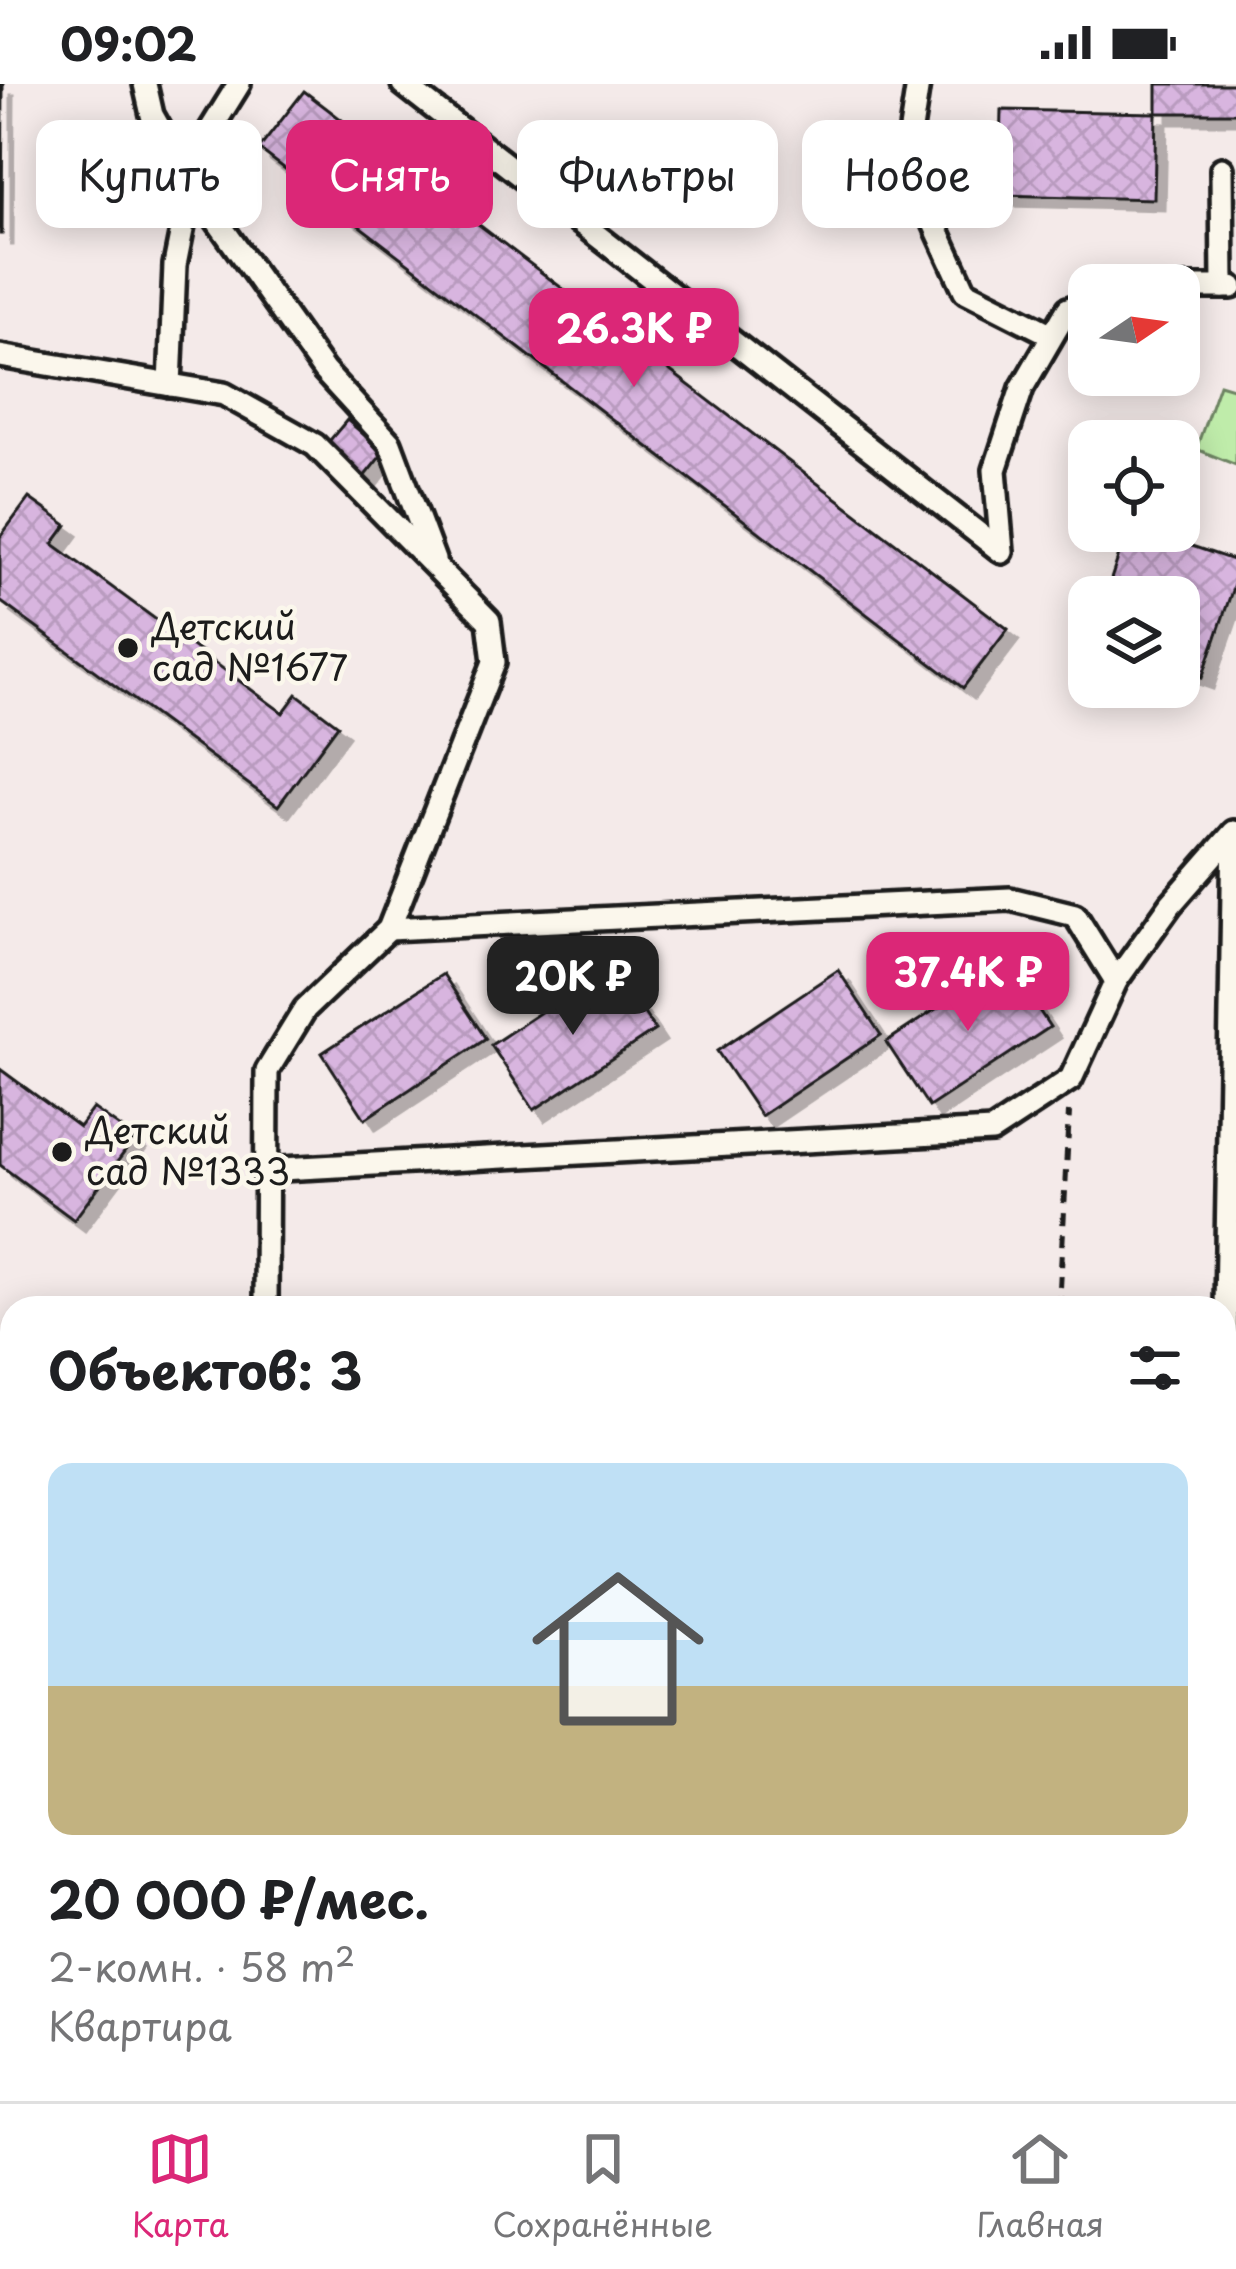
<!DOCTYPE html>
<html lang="ru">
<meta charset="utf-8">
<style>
:root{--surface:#fff;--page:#f6f6f6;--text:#202124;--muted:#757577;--line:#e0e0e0;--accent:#db2777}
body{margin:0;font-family:"Playpen Sans",sans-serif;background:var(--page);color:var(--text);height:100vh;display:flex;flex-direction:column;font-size:45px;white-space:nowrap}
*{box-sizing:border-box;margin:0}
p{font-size:39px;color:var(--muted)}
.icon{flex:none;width:66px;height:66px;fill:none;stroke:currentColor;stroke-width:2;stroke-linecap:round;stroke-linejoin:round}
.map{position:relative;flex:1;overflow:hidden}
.sheet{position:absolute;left:0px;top:1212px;width:1236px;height:807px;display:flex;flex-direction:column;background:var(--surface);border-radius:36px 36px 0 0;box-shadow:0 6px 30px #0003}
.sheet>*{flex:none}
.banner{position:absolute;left:36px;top:36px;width:1164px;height:108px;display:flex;gap:24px}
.needle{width:78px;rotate:77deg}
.controls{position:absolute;left:1068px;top:180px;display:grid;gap:24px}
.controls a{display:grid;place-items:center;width:132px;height:132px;border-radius:24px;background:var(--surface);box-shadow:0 6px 30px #0003;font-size:60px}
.price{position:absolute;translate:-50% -102px;padding:0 27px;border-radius:24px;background:var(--accent);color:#fff;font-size:39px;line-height:78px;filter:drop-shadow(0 3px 6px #0008)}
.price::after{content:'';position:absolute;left:50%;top:72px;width:36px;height:27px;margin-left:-18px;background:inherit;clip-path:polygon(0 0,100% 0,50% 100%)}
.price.on{background:#222;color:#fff}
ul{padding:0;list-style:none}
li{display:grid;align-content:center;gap:24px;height:636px;padding:0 48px}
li+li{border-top:3px solid var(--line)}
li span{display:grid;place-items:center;height:372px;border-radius:24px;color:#555}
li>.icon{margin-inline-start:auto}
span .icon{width:216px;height:216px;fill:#fffc;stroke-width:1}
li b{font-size:51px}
h2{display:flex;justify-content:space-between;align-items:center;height:144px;padding:0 48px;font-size:51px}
.pill{padding:0 42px;border-radius:24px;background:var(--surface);box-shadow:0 6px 30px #0003;font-size:42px;line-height:108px}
.pill.on{background:var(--accent);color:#fff}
.status{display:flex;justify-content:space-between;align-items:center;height:84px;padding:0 60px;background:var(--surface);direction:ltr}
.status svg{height:33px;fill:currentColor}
.tabs{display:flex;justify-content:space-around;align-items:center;height:168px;border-top:3px solid var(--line);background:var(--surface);font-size:33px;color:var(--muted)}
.tabs a{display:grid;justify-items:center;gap:6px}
.tabs .on{color:var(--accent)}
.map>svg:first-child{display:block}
</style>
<div class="status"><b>09:02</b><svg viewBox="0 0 49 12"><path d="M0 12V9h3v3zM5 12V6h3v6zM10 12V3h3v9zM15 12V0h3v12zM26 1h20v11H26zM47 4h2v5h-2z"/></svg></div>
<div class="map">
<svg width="1236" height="2017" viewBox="0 0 1236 2017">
<defs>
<pattern id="building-cross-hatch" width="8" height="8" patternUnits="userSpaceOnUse" patternTransform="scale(3)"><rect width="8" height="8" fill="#d8b5df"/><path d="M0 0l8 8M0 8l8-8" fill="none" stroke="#b99bbf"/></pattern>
<filter id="shadow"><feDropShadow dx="11" dy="11" stdDeviation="0" flood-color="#0004"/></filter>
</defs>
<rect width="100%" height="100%" fill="#f4eae9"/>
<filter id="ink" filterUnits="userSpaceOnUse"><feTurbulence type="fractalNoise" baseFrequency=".00833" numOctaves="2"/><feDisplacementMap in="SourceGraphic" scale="24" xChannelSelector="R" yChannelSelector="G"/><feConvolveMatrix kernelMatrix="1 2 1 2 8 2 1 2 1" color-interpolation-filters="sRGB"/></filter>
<g filter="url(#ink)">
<polygon fill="#bfecaa" stroke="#6e8463" stroke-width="3" points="1219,300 1236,305 1236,381 1196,365"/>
<g fill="url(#building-cross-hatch)" stroke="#1c1c1c" stroke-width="3" filter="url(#shadow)">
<polygon points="0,0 3,0 2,150 0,150"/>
<rect x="1157" y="0" width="79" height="29"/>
<polygon points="304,7 1008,545 963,604 259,65"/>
<polygon points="1001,26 1156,29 1154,115 999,111"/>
<polygon points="347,336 384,368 363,394 325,362"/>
<polygon points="29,414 67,441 53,460 283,629 297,610 338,641 278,722 0,517 0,453"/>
<polygon points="1127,447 1148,447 1236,477 1236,495 1202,594 1179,586 1179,513 1105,513"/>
<polygon points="1007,878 1050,943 929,1023 886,958"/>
<polygon points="612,881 655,946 534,1026 491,961"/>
<polygon points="838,886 881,951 761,1032 717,967"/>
<polygon points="443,890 486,955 365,1035 322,969"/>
<polygon points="0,985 79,1043 93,1024 135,1054 74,1136 0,1081"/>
<polygon points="1224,1605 1236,1606 1236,1883 1225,1883"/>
<polygon points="12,1634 12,1706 0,1707 0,1635"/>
<polygon points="12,1991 12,2007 242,2007 243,2017 0,2017 0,1992"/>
<polygon points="392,2007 510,2007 392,2016"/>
</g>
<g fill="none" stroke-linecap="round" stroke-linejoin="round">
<g stroke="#1c1c1c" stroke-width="30">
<g id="lane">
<polyline points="145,0 152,31 191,100 324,287 390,359 434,476"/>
<polyline points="403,0 1002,468 995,386 1022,304 1068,225 1089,218"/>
<polyline points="918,0 906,78 965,207 1052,251"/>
<polyline points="1222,85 1223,203"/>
<polyline points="1179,203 1232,203"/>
<polyline points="0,272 224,310 315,361 489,537 494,578 389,845 305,925 267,987 266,1224"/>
<polyline points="170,301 175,181 198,66 239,0"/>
<polyline points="1116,897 1171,820 1234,748 1224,1343"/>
<polyline points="263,1086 992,1047 1071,995 1116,897 1075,831 1010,815 389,845"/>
<polyline points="1224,1534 1236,1547"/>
<polyline points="1224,1575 1236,1565"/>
<polyline points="0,1779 12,1778"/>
<polyline points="0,1940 12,1939"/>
<polyline points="333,2007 334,2017"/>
<polyline points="1204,2007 1205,2017"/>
<polyline points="754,2017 839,2010"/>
<polyline points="1077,2017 1077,2007"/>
</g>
</g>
<g stroke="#1c1c1c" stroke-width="6" stroke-dasharray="12 9" stroke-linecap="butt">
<polyline points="1059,1224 1069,1028"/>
<polyline points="1224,1941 1236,1940"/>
</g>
<use href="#lane" stroke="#fbf7ec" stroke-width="21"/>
</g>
</g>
<g fill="#1c1c1c" stroke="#fbf7ec" stroke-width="4.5">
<circle cx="128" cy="564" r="12"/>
<circle cx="62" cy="1068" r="12"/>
</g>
<g text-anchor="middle" stroke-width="9" stroke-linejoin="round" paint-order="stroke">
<g font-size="36" fill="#1c1c1c" stroke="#fbf7ec" text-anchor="start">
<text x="152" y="556">Детский<tspan x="152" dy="41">сад №1677</tspan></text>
<text x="86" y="1060">Детский<tspan x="86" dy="41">сад №1333</tspan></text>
</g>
</g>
</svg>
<div class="controls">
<a><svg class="needle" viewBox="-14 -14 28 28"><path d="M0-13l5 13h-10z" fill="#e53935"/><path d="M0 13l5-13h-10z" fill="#757577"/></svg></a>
<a><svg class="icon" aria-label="locate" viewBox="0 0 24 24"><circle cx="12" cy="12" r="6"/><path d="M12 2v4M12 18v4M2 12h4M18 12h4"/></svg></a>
<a><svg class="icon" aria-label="layers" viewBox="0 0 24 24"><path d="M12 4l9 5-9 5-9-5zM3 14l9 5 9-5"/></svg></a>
</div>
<b class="price" style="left:634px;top:306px">26.3K ₽</b>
<b class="price" style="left:968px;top:950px">37.4K ₽</b>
<b class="price on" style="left:573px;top:954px">20K ₽</b>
<div class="banner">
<a class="pill">Купить</a>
<a class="pill on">Снять</a>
<a class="pill">Фильтры</a>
<a class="pill">Новое</a>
</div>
<section class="sheet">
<h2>Объектов: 3<svg class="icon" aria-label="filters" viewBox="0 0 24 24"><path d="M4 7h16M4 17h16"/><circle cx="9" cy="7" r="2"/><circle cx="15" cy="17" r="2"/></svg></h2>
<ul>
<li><span style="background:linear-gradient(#bfe0f5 60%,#c2b280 0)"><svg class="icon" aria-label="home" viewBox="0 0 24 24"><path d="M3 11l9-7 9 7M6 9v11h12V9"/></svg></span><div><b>20 000 ₽/мес.</b><p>2-комн. · 58 m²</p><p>Квартира</p></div></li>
</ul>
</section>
</div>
<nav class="tabs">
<a class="on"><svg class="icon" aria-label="map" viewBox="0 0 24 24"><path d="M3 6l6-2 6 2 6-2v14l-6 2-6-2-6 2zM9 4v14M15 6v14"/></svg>Карта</a>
<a><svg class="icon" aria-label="saved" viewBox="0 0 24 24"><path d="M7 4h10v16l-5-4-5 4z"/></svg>Сохранённые</a>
<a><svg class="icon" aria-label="home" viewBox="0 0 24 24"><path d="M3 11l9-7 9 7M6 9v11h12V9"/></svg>Главная</a>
</nav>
